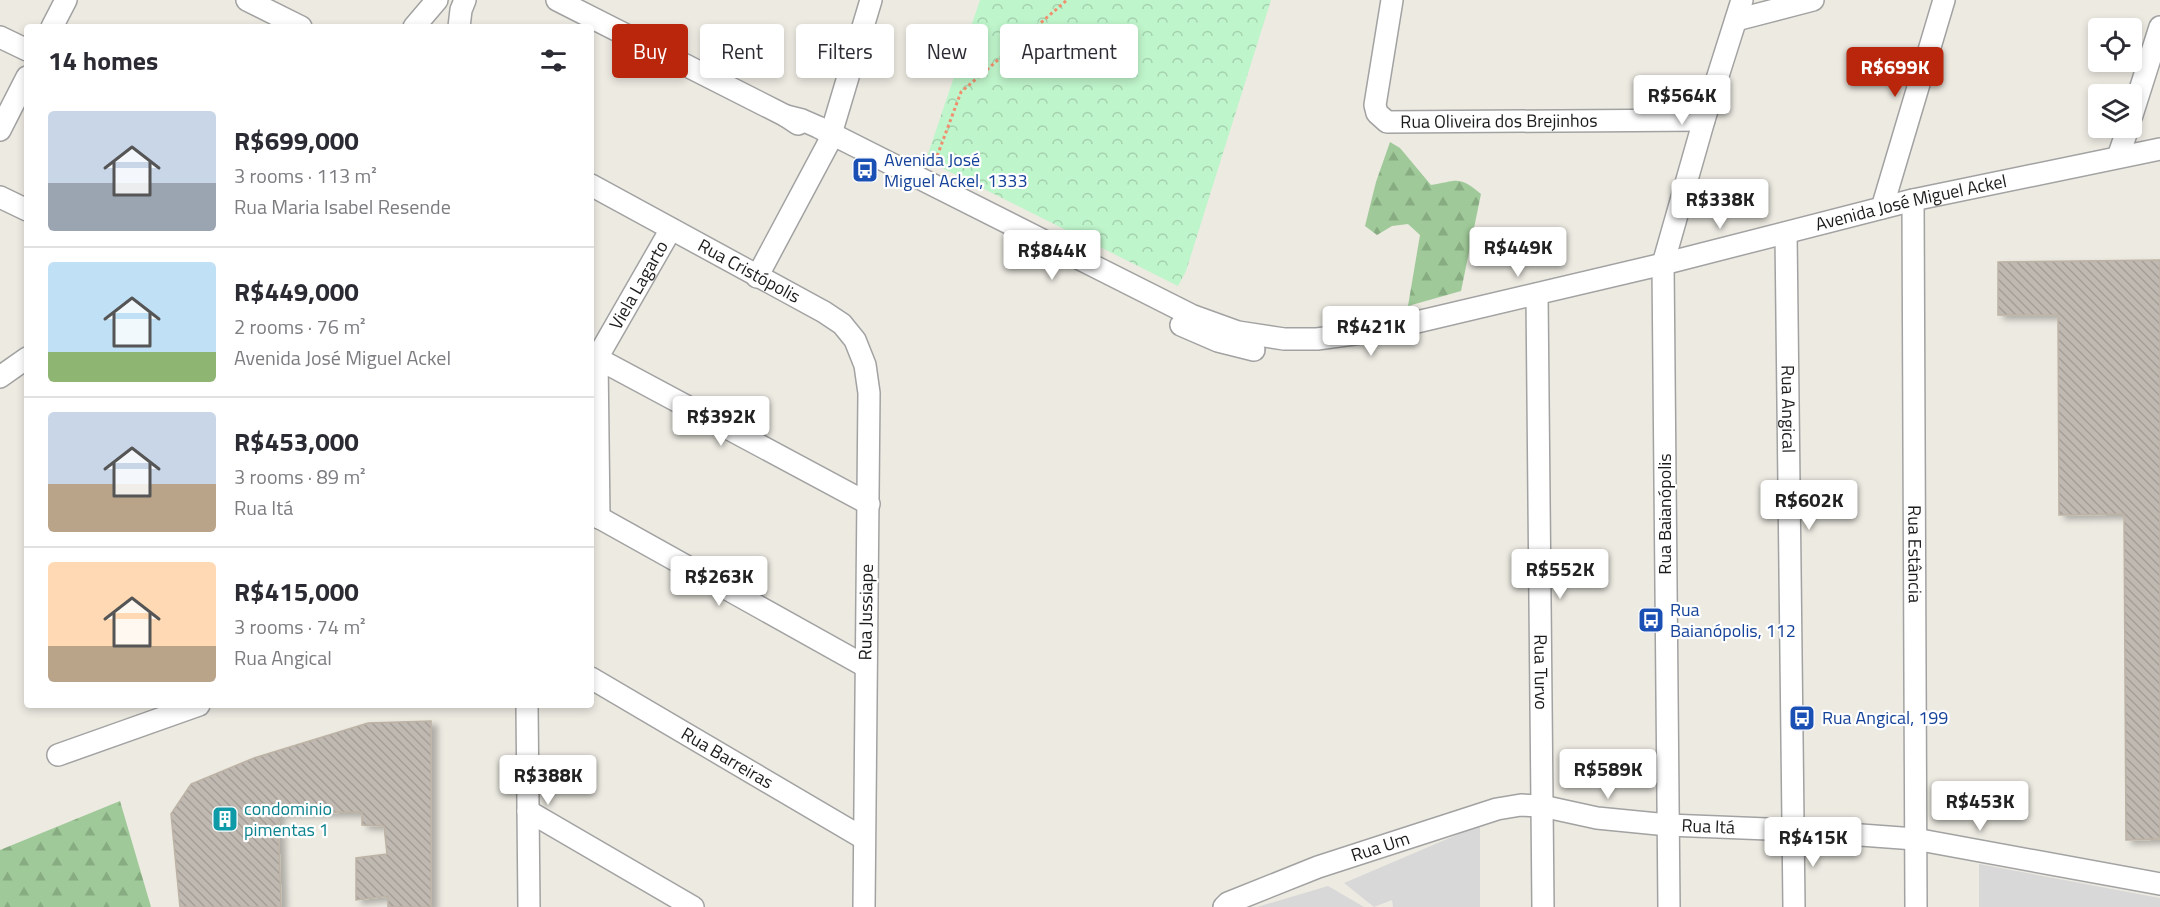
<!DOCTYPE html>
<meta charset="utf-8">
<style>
:root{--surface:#fff;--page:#f7f7f7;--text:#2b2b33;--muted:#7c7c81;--line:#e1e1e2;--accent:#ba260c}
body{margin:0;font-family:"Titillium Web",sans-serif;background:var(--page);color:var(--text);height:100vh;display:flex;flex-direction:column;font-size:22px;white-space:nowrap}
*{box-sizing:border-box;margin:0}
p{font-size:20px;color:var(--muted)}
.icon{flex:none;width:33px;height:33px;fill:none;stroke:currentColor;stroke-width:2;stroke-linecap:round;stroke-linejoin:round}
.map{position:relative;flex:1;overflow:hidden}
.details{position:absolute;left:24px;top:24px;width:570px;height:684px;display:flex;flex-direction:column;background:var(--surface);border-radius:6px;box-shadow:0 3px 9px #0003}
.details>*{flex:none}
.banner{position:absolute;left:612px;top:24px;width:570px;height:54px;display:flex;gap:12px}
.tools{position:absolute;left:2088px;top:18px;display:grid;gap:12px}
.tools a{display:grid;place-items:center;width:54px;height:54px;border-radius:6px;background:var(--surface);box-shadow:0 3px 9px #0003;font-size:30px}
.price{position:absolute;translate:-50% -51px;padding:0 14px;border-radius:6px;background:#fff;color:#222;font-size:20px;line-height:39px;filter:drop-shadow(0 2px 3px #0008)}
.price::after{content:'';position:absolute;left:50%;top:36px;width:18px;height:14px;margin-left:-9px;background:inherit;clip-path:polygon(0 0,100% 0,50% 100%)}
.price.selected{background:var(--accent);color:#fff}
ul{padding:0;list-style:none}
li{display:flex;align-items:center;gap:18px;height:150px;padding:0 24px}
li+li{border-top:2px solid var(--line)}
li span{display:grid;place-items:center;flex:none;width:168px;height:120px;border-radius:6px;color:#555}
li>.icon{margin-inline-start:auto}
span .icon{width:72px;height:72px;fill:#fffc;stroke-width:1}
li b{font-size:26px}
h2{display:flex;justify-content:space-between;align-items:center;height:72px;padding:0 24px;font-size:26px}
.pill{padding:0 21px;border-radius:6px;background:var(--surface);box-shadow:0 3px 9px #0003;font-size:21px;line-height:54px}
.pill.selected{background:var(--accent);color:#fff}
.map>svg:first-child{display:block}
</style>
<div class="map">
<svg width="2160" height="907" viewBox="0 0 2160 907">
<defs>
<pattern id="forest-firs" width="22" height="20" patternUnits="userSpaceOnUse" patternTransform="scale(1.5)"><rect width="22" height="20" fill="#9fc998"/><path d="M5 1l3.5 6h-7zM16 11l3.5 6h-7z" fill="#88ac82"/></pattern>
<pattern id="park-crowns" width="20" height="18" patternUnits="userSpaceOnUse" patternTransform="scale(1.5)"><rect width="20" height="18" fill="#bff5cb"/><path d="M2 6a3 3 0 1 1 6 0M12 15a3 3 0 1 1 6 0" fill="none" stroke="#a4d1ae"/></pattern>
<pattern id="building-back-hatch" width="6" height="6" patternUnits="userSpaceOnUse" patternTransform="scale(1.5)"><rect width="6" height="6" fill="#c0b9b1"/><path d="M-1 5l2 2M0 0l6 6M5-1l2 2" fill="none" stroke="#a49e98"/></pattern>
<filter id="shadow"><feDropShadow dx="6" dy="4" stdDeviation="3" flood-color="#0004"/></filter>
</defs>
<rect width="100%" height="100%" fill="#eceae1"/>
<g fill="#d9d8d8">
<polygon points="1480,825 1480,907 1393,907 1392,900 1374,907 1344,883"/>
<polygon points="1979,864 2160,898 2160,907 1979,907"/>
<polygon points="1328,886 1364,907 1257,907"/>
</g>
<g fill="url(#forest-firs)">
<path d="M1390,142L1400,148L1431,185C1458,181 1458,175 1481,194L1461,291L1408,306L1420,235L1408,224L1392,226L1377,235L1365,226L1376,182Z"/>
<polygon points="120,801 151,907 0,907 0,850"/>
</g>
<polygon fill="url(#park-crowns)" points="980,0 1271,0 1186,271 1178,286 926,160"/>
<g fill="url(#building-back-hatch)" stroke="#bdb3a5" stroke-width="1.5" filter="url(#shadow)">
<polygon points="2160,260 2160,839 2126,840 2124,514 2059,515 2058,315 1998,315 1998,262"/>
<polygon points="431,721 431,907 388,907 388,896 356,900 356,858 387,854 384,826 362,825 362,812 278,813 281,907 180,907 171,814 191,784 254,758 368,723"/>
</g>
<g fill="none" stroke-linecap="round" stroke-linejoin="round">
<g stroke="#a2a2a2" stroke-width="24">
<g id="minor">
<polyline points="247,0 301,27"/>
<polyline points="557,0 786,116 798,124"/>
<path id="s1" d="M1392,0L1375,105L1377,113L1387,122L1704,120"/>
<polyline points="1736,20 1813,0"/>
<polyline points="52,27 66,0"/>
<polyline points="414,27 437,0"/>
<polyline points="459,27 461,10 465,0"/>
<polyline points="0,37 27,50"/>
<polyline points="2132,115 2160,27"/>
<path id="s2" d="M786,116L802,120L818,127L1191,315L1238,332L1284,339H1317L1383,330L1663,264L1913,200L2160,149"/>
<polyline points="0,130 27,77"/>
<polyline points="2118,157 2128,128"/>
<path id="s3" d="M591,185L824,312L842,324L855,340L865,365L869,393L864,907"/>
<polyline points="0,197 27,210"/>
<path id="s4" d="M1913,200L1916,907"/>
<polyline points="1882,208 1944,0"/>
<path id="s5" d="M1786,233L1794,907"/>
<polyline points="757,277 828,144 871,0"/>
<path id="s6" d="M1537,294L1543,907"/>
<polyline points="1181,325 1218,341 1254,350"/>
<polyline points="591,355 869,504"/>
<polyline points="0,377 27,358"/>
<polyline points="591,513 865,666"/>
<path id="s7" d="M599,518L597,358L671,229"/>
<path id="s8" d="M591,678L863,838"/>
<polyline points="527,705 529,907"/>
<polyline points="58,755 199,705"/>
<polyline points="528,811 693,907"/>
<path id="s9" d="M1224,907L1228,903L1318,867L1497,809L1521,805L1542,806L1597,818L1668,825L1793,830L1915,839L2160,884"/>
<polyline points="1669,907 1663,264 1704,120 1742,0"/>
</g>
</g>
<polyline stroke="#f08f6e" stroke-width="3" stroke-dasharray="3 3" stroke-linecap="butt" points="933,167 961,92 1067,0"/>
<use href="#minor" stroke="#fff" stroke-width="21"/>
</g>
<defs>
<g id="bus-square" transform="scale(1.35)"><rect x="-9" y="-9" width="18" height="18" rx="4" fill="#1a4fb4" stroke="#fff"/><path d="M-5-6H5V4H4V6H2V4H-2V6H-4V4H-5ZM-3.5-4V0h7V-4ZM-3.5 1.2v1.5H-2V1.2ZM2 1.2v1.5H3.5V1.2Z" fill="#fff"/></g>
<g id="building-square" transform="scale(1.35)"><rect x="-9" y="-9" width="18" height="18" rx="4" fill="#0f9aa8" stroke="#fff"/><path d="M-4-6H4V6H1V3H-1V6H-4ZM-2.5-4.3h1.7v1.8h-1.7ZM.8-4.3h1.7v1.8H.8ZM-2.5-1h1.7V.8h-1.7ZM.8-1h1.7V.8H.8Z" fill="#fff"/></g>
</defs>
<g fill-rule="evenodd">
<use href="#bus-square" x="865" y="170"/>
<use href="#bus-square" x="1651" y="620"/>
<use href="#bus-square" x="1802" y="718"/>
<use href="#building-square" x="225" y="819"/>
</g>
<g text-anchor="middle" stroke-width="4.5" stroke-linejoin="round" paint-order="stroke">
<g font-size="18" fill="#1b1b1b" stroke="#fff">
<text dy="6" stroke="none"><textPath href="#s1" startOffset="240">Rua Oliveira dos Brejinhos</textPath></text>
<text dy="6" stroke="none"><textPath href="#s2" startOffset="1191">Avenida José Miguel Ackel</textPath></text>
<text dy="6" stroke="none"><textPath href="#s3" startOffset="180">Rua Cristópolis</textPath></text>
<text dy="6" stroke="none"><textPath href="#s7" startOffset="244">Viela Lagarto</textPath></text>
<text dy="6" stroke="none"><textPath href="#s5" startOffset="176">Rua Angical</textPath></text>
<text transform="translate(1665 514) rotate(-90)" y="6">Rua Baianópolis</text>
<text dy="6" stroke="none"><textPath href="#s4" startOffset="354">Rua Estância</textPath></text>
<text transform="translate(866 612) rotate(-89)" y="6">Rua Jussiape</text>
<text dy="6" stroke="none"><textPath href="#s6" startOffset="378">Rua Turvo</textPath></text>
<text dy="6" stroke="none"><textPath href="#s8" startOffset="158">Rua Barreiras</textPath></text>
<text dy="6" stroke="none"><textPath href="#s9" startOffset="504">Rua Itá</textPath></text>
<text dy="6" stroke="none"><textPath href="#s9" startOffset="168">Rua Um</textPath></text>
</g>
<g font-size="18" fill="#164399" stroke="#fff" text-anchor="start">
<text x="884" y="166">Avenida José<tspan x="884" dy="21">Miguel Ackel, 1333</tspan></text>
<text x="1670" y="616">Rua<tspan x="1670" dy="21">Baianópolis, 112</tspan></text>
<text x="1822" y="724">Rua Angical, 199</text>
</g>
<g font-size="18" fill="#0d838f" stroke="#fff" text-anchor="start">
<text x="244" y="815">condominio<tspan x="244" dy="21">pimentas 1</tspan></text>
</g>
</g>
</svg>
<div class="tools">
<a><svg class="icon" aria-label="locate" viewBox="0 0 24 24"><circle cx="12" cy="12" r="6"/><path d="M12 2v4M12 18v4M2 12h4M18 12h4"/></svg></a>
<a><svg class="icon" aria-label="layers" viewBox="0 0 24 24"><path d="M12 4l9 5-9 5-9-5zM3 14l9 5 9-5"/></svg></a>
</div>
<b class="price selected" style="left:1895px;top:98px">R$699K</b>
<b class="price" style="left:1682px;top:126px">R$564K</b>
<b class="price" style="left:1720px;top:230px">R$338K</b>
<b class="price" style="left:1518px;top:278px">R$449K</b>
<b class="price" style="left:1052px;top:281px">R$844K</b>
<b class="price" style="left:1371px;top:357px">R$421K</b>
<b class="price" style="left:721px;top:447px">R$392K</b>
<b class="price" style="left:1809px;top:531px">R$602K</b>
<b class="price" style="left:1560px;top:600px">R$552K</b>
<b class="price" style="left:719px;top:607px">R$263K</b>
<b class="price" style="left:1608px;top:800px">R$589K</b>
<b class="price" style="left:548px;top:806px">R$388K</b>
<b class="price" style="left:1980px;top:832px">R$453K</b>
<b class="price" style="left:1813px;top:868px">R$415K</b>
<div class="banner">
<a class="pill selected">Buy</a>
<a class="pill">Rent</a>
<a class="pill">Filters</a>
<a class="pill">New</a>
<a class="pill">Apartment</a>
</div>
<section class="details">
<h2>14 homes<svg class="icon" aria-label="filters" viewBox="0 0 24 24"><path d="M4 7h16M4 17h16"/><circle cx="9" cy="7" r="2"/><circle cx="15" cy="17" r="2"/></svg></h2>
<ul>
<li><span style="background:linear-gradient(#c9d6e8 60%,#9aa5b1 0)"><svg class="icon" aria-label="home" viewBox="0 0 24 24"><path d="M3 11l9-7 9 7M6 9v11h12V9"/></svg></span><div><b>R$699,000</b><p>3 rooms · 113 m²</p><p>Rua Maria Isabel Resende</p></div></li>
<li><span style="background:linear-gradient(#bfe0f5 75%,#8fb573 0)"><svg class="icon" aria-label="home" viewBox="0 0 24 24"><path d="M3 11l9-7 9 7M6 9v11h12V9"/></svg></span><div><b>R$449,000</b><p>2 rooms · 76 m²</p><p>Avenida José Miguel Ackel</p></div></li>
<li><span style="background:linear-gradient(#c9d6e8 60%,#b9a48a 0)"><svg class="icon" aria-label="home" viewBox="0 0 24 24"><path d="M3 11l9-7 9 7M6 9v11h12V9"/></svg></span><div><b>R$453,000</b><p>3 rooms · 89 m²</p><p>Rua Itá</p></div></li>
<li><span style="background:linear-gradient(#ffd9b3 70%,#b9a48a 0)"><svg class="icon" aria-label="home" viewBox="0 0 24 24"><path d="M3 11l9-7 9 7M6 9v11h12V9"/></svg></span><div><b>R$415,000</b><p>3 rooms · 74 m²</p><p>Rua Angical</p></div></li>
</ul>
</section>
</div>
